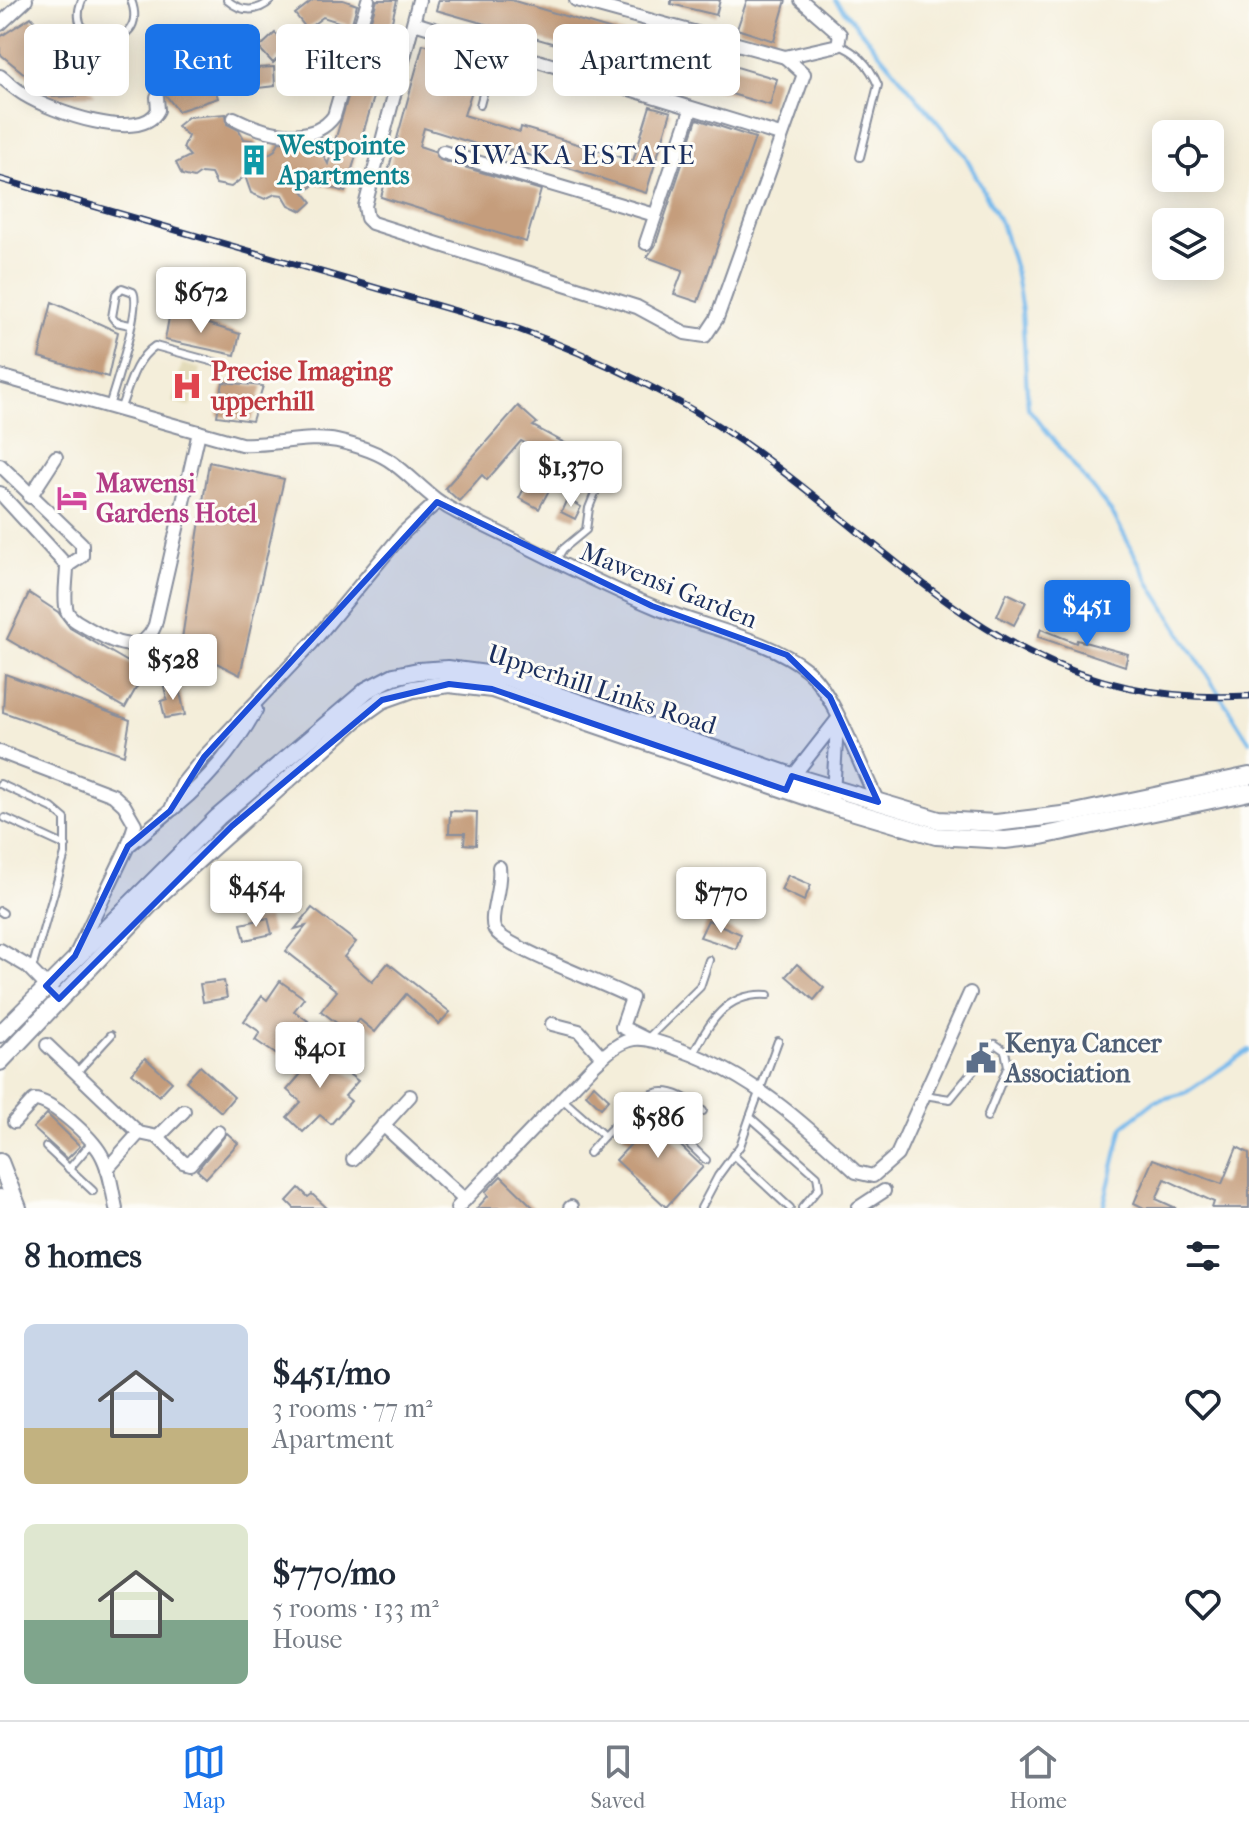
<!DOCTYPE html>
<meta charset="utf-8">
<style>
:root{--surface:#fff;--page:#f6f6f7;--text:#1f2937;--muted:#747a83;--line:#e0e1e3;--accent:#1a73e8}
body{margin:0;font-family:"IM FELL French Canon",serif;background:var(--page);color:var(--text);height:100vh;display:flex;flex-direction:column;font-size:30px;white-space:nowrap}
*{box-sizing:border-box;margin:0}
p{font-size:26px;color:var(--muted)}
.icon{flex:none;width:44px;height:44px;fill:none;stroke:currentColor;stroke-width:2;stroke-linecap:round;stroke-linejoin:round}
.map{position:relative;height:1208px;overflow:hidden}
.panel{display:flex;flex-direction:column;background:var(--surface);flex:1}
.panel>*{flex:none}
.hud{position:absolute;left:24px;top:24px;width:800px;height:72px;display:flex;gap:16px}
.fabs{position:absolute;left:1152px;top:120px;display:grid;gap:16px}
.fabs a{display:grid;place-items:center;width:72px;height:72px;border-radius:12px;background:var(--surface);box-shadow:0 4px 20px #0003;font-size:40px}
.price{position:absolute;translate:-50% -68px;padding:0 18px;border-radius:8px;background:#fff;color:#222;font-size:26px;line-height:52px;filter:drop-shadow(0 2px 4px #0008)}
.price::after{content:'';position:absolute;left:50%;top:48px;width:24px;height:18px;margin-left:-12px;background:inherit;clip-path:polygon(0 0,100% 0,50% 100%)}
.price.on{background:var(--accent);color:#fff}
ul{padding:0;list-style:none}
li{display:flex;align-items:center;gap:24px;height:200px;padding:0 24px}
li span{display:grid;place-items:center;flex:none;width:224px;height:160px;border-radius:12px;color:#555}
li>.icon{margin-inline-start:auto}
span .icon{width:96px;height:96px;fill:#fffc;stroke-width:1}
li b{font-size:34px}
h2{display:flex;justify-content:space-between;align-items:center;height:96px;padding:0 24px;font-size:34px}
.chip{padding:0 28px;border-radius:12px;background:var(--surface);box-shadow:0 4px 20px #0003;font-size:28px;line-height:72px}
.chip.on{background:var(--accent);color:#fff}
.menu{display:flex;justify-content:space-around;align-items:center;height:112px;border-top:2px solid var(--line);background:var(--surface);font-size:22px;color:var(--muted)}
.menu a{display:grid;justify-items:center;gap:4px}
.menu .on{color:var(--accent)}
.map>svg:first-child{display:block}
</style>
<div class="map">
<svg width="1249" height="1208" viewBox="0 0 1249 1208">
<rect width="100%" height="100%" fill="#fdfcf7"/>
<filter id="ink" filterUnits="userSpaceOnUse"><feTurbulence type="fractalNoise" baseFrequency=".0125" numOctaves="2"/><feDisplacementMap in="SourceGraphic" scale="16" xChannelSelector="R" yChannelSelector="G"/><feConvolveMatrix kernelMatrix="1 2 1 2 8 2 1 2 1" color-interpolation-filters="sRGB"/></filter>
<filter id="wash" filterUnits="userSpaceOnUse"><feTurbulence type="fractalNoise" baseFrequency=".006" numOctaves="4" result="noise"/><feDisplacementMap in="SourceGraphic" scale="32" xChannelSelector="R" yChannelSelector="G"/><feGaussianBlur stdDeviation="1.8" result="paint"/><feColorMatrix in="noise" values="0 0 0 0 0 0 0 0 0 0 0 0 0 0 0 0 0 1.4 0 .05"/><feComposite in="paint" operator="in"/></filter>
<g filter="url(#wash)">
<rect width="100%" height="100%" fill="#f4eeda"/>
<polygon fill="#e3dbba" points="182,364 201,369 191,407 172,402"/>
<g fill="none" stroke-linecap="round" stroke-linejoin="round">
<g stroke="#76b9ec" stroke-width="4">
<polyline points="835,0 965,155 1002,226 1015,269 1022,311 1028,408 1113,514 1153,589 1249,741"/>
<polyline points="1103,1208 1123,1126 1155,1101 1185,1093 1249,1050"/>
</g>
</g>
<g id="blocks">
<g fill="#c59d7b">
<polygon points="313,0 343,0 357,5 351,26 323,17 307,29 295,14"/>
<polygon points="377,0 397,0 374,97 345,192 313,182 312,187 303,191 312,202 302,211 289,205 283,195 275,194 265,199 251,193 245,176 231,187 216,184 211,174 201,173 194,178 182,175 176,163 190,156 183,148 188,136 177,126 188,117 226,114 227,124 239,130 244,139 256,141 261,159 275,150 279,142 304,143 309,152 320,149 328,164"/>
<polygon points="439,0 511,0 777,79 770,105 436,10"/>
<polygon points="671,0 720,0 716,15 671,4"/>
<polygon points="747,0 786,0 774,41 737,29"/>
<polygon points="31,17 95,95 53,97 0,54 0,37"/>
<polygon points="192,30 213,36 208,56 184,50"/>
<polygon points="275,33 289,48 273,63 259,48"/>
<polygon points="170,36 184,50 171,64 157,50"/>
<polygon points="423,44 456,54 458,49 483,57 464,115 520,132 521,127 633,161 650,106 671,112 646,193 510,149 508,154 424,128 419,146 434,151 440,160 541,190 526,242 381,197"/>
<polygon points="274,67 275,86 258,88 256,68"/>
<polygon points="209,70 218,98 178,111 159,86"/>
<polygon points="697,119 755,138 698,302 674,294 683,270 647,257 655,246"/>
<polygon points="52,302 118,332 108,377 39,357"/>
<polygon points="170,312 240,334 235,355 165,340"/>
<polygon points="223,382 263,386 252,421 217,416"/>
<polygon points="518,406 537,423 533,426 572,447 539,509 519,498 527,483 532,485 548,455 521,441 487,480 482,475 459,501 445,488"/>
<polygon points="209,462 284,479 240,675 181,645"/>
<polygon points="567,499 581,507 575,519 561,512"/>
<polygon points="29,593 58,612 70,628 145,672 125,708 7,639"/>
<polygon points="1007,593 1026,602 1014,625 997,616"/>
<polygon points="1041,629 1076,643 1077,640 1128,654 1125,666 1038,637"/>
<polygon points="5,674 130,720 124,755 3,712"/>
<polygon points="178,683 185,715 165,718 161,701 167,699 164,686"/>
<polygon points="450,811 477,812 476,845 464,844 465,833 449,833"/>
<polygon points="788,875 811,885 804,901 781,890"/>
<polygon points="312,908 356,942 344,957 372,982 388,963 450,1012 439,1024 406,994 375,1032 359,1019 345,1037 334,1028 338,1024 321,1011 337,991 286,951 306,926 295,929"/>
<polygon points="268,918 272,934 245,940 241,924"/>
<polygon points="708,920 741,934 736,949 700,937"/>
<polygon points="797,964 824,988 814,1000 786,976"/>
<polygon points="224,981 227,998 203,1002 200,984"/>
<polygon points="280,981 304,998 294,1011 308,1021 277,1055 255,1040 260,1032 244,1021 262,996 267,1000"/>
<polygon points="314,1048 358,1081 345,1096 351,1101 331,1124 320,1115 303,1132 287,1117 301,1102 287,1090 300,1075 295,1070"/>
<polygon points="145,1058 172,1082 159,1096 132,1073"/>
<polygon points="200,1066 234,1097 221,1112 186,1081"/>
<polygon points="594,1085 609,1099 601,1108 586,1094"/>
<polygon points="645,1112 703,1167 666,1207 616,1160 632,1143 623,1134"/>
<polygon points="47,1114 80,1146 67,1159 33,1128"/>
<polygon points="227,1133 238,1143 206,1178 197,1170"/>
<polygon points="1237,1147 1249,1153 1249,1208 1212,1208 1214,1202 1165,1179 1156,1199 1176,1208 1144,1208 1134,1203 1153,1159 1222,1184"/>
<polygon points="501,1176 534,1208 477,1208 488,1196 485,1192"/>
<polygon points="299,1188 308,1197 312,1194 327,1208 294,1208 287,1201"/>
</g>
</g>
</g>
<g filter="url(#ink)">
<use href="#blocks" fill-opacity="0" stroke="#888e9c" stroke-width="2"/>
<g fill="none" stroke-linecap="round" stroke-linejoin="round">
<g stroke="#888e9c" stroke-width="10">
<g id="service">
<path d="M82,0C61,51 152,54 131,0"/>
<path d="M227,0C241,12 257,13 271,0"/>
<path d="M838,45C857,51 870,67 878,85L860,157"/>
<polyline points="480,105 495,49"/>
<path d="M109,406C115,387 142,304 133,292L122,288L116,294L112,317L116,322L130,325"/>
<path d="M120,410C129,387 134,360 155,346L218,363"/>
<polyline points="555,562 563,549 586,530 589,508 599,483"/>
<polyline points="0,784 52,808 65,819 65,854 32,969"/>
<polyline points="5,818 66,846"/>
<polyline points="0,911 3,913"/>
<polyline points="649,1037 700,987 709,960"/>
<polyline points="778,1041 750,1117 817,1176 819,1188 802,1208"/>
<path d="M693,1054C710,1022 726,992 768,995"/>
<polyline points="76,1073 111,1035"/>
<polyline points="924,1095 950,1099 995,1044 1005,1051 1008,1066 987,1117"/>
<polyline points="561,1098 604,1136 589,1153"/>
<polyline points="642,1099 706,1160"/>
<path d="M604,1136C639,1101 656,1071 703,1111"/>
<polyline points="46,1147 93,1191"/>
<polyline points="733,1155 790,1208"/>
<polyline points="69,1169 92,1142"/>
<polyline points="701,1208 718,1176 740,1146 750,1117"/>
</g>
</g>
<g stroke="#888e9c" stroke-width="16">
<g id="minor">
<polyline points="419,0 365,206 367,218 372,223 637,307 685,333 705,336 717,318 798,91 804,74 785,57"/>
<polyline points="576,0 785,57 838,45 840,34 801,0"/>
<polyline points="414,23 780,135"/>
<polyline points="0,24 26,0"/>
<path d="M0,76C8,82 16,90 25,95C49,110 141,145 158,110L157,97"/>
<path d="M234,118C263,133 312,147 334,116L368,0"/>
<polyline points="443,152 655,215"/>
<polyline points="646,243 691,110"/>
<path d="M0,376L241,444C271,446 309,435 337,441C355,445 378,452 393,463C417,481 432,501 460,514C526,545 589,580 657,608C702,627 770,639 807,670C833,691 861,769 878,802"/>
<polyline points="0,465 82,544 82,556 67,566"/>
<polyline points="0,493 67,566"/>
<polyline points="30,497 56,457"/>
<path d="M67,566C67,579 63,599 67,611C70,619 80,623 86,627C109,640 141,660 155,625L199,432"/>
<polyline points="0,752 113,795 124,805 135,824 128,846 76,954"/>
<polyline points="790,780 837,720"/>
<polyline points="833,796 837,723"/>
<path d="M173,809C206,782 235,748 256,710"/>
<polyline points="128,846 170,811 183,783 204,757 312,643 403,533 437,502"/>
<path d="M499,867C502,887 489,915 494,928C499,946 608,984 632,998L622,1027L644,1038"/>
<polyline points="0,950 27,966 59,999"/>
<polyline points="552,1024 579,1031 602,1057"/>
<polyline points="47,1045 139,1133"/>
<path d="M14,1122L34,1100C52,1100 92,1138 101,1154C110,1170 112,1190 116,1208"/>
<polyline points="383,1125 465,1200"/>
<polyline points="158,1137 183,1162 190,1164 218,1132"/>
<polyline points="353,1159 410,1096"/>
<polyline points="107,1169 139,1133 158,1137 184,1111"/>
<path d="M457,1208L593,1066C605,1055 617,1042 634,1039C649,1037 667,1045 681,1050C751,1075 803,1122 856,1172L873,1176L897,1155L970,993"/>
<polyline points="570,1208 571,1207"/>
<polyline points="858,1208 884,1191"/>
</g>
</g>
<g stroke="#888e9c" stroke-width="20">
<g id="tertiary">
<polyline points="0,1034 218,817 367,690 394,676 418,671 448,669 502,676 792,776 939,820 996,823 1070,814 1249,776"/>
<polyline points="0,1062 161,893 358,717 382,700 413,689 449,684 492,689 831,805 936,836 1005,840 1041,836 1249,792"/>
<polyline points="0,1162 18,1208"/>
<polyline points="0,1198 4,1208"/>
</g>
</g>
<use href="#service" stroke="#fff" stroke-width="6"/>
<use href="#minor" stroke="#fff" stroke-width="12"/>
<use href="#tertiary" stroke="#fff" stroke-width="16"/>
<g stroke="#1b2f5e" stroke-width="7">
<path id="rail" d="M0,179L518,329C599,358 673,394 744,443C915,563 1015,709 1249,696"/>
</g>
<use href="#rail" stroke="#fdfcf7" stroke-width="4" stroke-dasharray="12" stroke-linecap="butt"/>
</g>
</g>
<path fill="#1d4ed8" fill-opacity="0.2" stroke="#1d4ed8" stroke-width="6" stroke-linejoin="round" d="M437,502L652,606L787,655L830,697L878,802L792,776L786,790L492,689L449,684L382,700L232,826L59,999L46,986L75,956L128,846L170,811L204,757Z"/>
<defs>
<g id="building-bare" transform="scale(2.4)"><path d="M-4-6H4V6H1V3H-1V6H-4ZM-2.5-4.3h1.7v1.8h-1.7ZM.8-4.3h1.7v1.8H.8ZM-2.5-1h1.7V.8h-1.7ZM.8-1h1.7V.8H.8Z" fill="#0f9aa8" stroke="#fdfcf7" stroke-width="2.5" paint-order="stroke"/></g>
<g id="hospital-bare" transform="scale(2.4)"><path d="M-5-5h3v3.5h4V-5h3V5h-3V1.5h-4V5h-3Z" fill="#e0444e" stroke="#fdfcf7" stroke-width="2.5" paint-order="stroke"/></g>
<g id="hotel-bare" transform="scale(2.4)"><path d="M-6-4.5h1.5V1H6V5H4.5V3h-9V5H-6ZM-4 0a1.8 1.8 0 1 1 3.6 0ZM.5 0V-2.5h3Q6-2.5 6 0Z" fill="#d1479c" stroke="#fdfcf7" stroke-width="2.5" paint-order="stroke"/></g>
<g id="civic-bare" transform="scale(2.4)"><path d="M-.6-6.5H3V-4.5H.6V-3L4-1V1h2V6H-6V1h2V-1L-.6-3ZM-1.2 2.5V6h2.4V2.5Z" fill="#5c6f8a" stroke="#fdfcf7" stroke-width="2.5" paint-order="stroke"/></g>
</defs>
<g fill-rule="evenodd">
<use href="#building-bare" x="254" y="160"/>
<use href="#hospital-bare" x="187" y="386"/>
<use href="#hotel-bare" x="72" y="498"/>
<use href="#civic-bare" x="981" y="1058"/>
</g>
<g text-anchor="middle" stroke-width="6" stroke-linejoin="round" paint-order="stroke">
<g font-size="26" font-weight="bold" fill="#0d838f" stroke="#fdfcf7" text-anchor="start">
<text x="278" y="154">Westpointe<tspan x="278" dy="30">Apartments</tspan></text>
</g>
<g font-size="26" font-weight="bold" fill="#be3a42" stroke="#fdfcf7" text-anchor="start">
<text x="211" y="380">Precise Imaging<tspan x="211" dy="30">upperhill</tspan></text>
</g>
<g font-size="26" font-weight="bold" fill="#b23c85" stroke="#fdfcf7" text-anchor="start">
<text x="96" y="492">Mawensi<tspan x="96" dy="30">Gardens Hotel</tspan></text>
</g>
<g font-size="26" fill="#1b2f5e" stroke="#fdfcf7">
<text transform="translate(669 585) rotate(22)" y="9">Mawensi Garden</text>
<text transform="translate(602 689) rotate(18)" y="9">Upperhill Links Road</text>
</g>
<g font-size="26" font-weight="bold" fill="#4e5e75" stroke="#fdfcf7" text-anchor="start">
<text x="1005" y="1052">Kenya Cancer<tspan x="1005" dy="30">Association</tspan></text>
</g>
<g font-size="28" letter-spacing="2" fill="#1b2f5e" stroke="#fdfcf7">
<text x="575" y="164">SIWAKA ESTATE</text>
</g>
</g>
</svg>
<div class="fabs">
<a><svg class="icon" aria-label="locate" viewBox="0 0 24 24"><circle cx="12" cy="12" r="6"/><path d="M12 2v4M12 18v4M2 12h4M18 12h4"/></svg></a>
<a><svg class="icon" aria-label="layers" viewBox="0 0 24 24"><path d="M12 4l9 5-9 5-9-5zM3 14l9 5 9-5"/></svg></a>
</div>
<b class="price" style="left:201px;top:335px">$672</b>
<b class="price" style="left:571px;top:509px">$1,370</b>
<b class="price on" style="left:1087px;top:648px">$451</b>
<b class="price" style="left:173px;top:702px">$528</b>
<b class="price" style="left:256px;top:929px">$454</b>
<b class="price" style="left:721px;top:935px">$770</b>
<b class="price" style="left:320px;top:1090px">$401</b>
<b class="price" style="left:658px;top:1160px">$586</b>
<div class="hud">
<a class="chip">Buy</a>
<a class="chip on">Rent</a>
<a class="chip">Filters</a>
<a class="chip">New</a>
<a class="chip">Apartment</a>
</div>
</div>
<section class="panel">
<h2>8 homes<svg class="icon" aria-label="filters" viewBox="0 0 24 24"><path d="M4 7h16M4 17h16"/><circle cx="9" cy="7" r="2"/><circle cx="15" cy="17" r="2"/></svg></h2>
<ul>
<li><span style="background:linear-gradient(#c9d6e8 65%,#c2b280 0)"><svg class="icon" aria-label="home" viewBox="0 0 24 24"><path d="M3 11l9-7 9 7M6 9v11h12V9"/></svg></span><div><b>$451/mo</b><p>3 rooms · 77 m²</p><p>Apartment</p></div><svg class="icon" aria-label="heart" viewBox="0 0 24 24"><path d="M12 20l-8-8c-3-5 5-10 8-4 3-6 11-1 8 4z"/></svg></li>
<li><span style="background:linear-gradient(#dfe7d0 60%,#7fa58c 0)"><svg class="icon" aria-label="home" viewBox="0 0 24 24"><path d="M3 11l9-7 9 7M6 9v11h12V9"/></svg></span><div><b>$770/mo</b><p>5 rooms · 133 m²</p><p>House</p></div><svg class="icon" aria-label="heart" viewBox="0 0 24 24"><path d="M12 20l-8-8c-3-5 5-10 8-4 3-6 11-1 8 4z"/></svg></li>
</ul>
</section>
<nav class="menu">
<a class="on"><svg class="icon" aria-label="map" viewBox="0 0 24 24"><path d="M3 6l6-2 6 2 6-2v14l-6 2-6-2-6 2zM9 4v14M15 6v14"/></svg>Map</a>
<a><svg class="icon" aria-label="saved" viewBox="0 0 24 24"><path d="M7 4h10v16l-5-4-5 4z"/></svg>Saved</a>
<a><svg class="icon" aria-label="home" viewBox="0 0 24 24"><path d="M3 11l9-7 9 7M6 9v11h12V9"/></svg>Home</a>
</nav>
